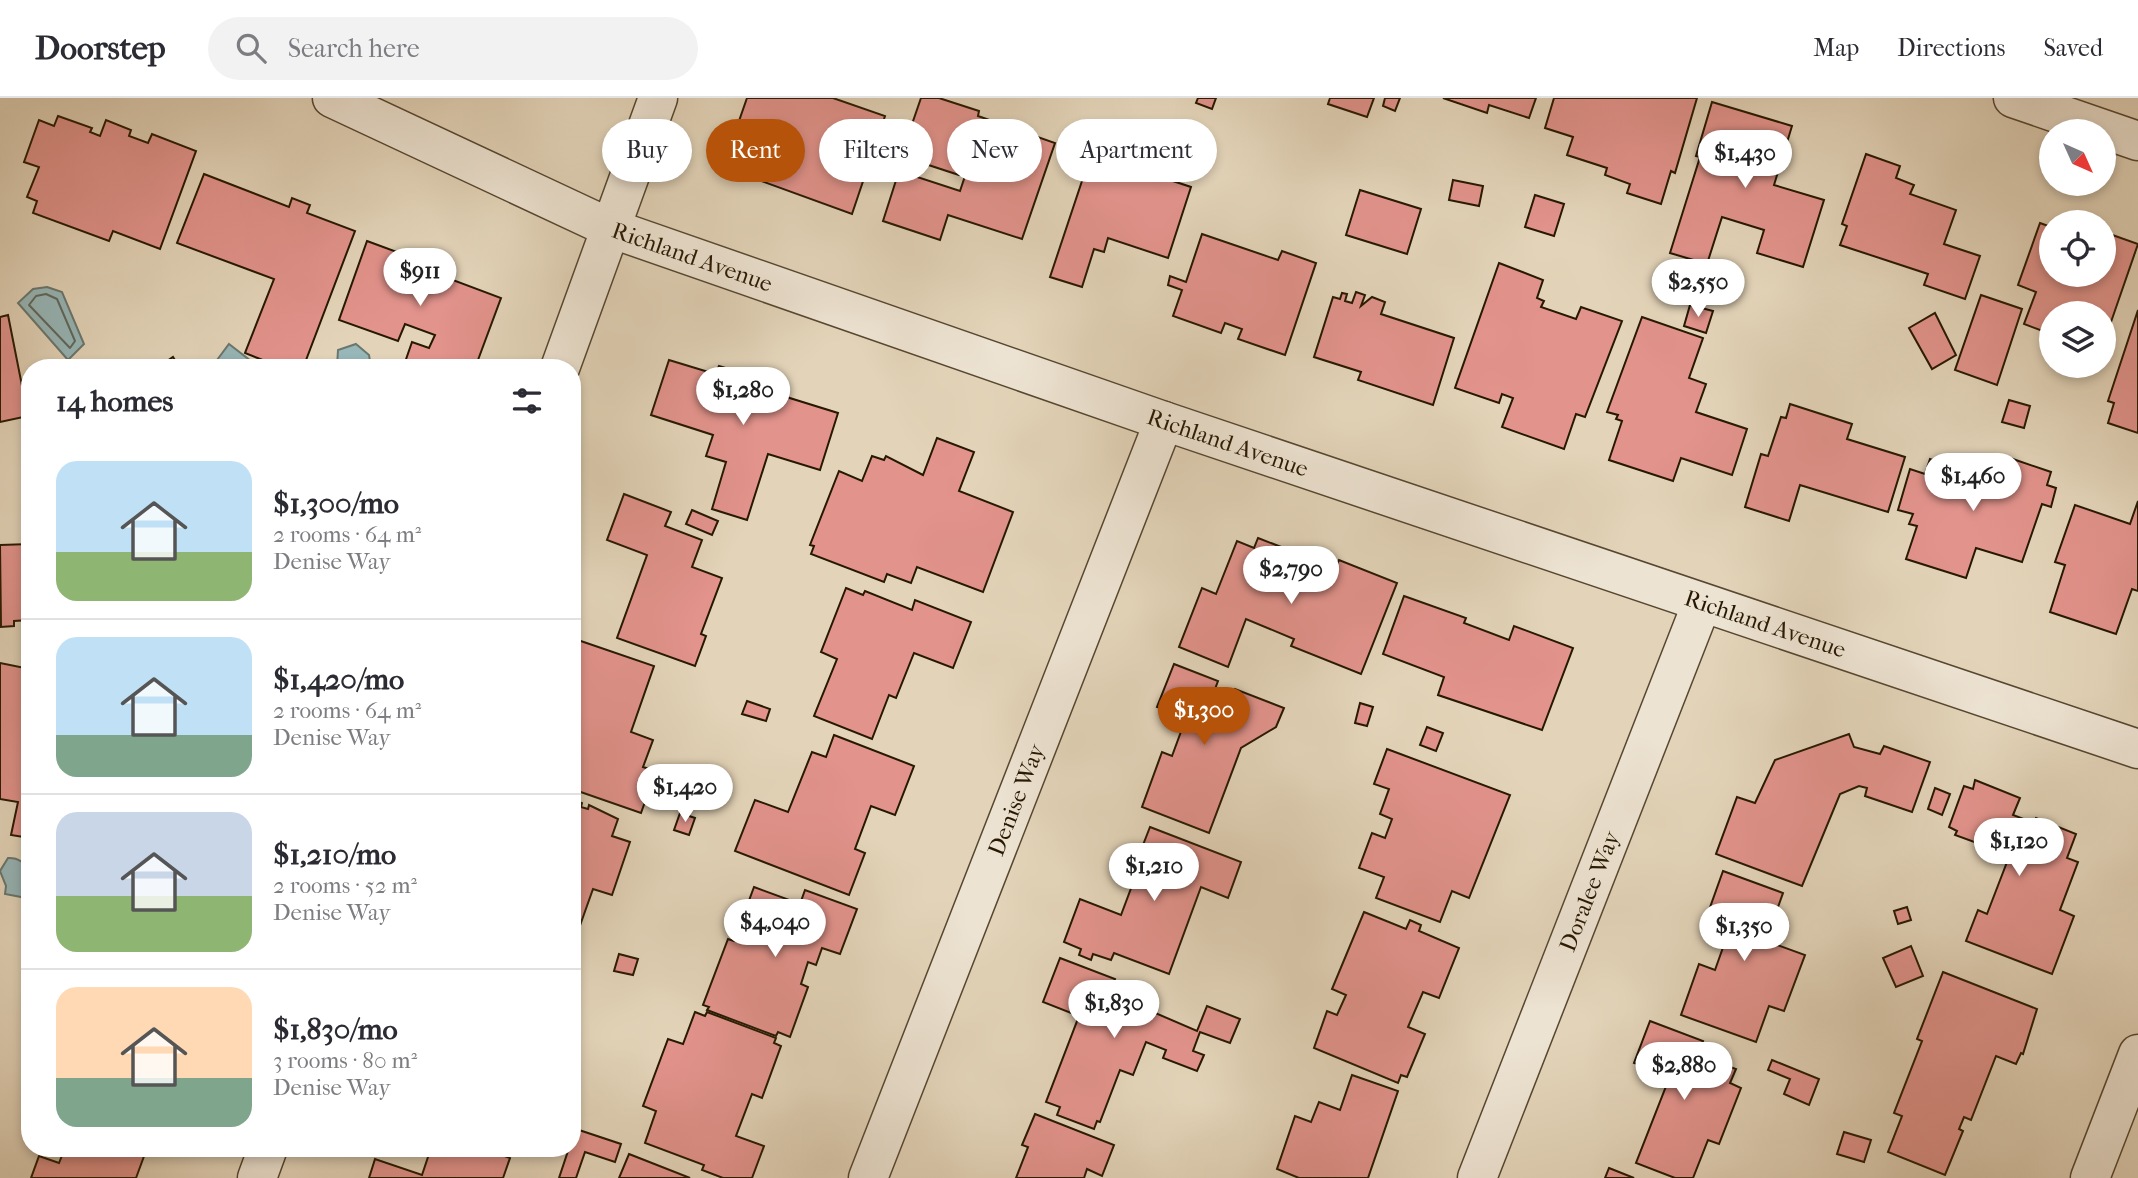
<!DOCTYPE html>
<meta charset="utf-8">
<style>
:root{--surface:#fff;--page:#f2f2f3;--text:#2b2b33;--muted:#7c7c81;--line:#e1e1e2;--accent:#b45309}
body{margin:0;font-family:"IM FELL French Canon",serif;background:var(--page);color:var(--text);height:100vh;display:flex;flex-direction:column;font-size:26px;white-space:nowrap}
*{box-sizing:border-box;margin:0}
p{font-size:23px;color:var(--muted)}
.icon{flex:none;width:38px;height:38px;fill:none;stroke:currentColor;stroke-width:2;stroke-linecap:round;stroke-linejoin:round}
.map{position:relative;flex:1;overflow:hidden}
.panel{position:absolute;left:21px;top:261px;width:560px;height:798px;display:flex;flex-direction:column;background:var(--surface);border-radius:28px;box-shadow:0 4px 10px #0003}
.panel>*{flex:none}
.hud{position:absolute;left:602px;top:21px;width:665px;height:63px;display:flex;gap:14px}
.needle{width:46px;rotate:135deg}
.tools{position:absolute;left:2039px;top:21px;display:grid;gap:14px}
.tools a{display:grid;place-items:center;width:77px;height:77px;border-radius:50%;background:var(--surface);box-shadow:0 4px 10px #0003;font-size:35px}
.price{position:absolute;translate:-50% -60px;padding:0 16px;border-radius:24px;background:#fff;color:#222;font-size:23px;line-height:46px;filter:drop-shadow(0 2px 4px #0008)}
.price::after{content:'';position:absolute;left:50%;top:42px;width:21px;height:16px;margin-left:-10px;background:inherit;clip-path:polygon(0 0,100% 0,50% 100%)}
.price.current{background:var(--accent);color:#fff}
ul{padding:0;list-style:none}
li{display:flex;align-items:center;gap:21px;height:175px;padding:0 35px}
li+li{border-top:2px solid var(--line)}
li span{display:grid;place-items:center;flex:none;width:196px;height:140px;border-radius:21px;color:#555}
li>.icon{margin-inline-start:auto}
span .icon{width:84px;height:84px;fill:#fffc;stroke-width:1}
li b{font-size:30px}
h2{display:flex;justify-content:space-between;align-items:center;height:84px;padding:0 35px;font-size:30px}
.tag{padding:0 24px;border-radius:32px;background:var(--surface);box-shadow:0 4px 10px #0003;font-size:24px;line-height:63px}
.tag.current{background:var(--accent);color:#fff}
header{display:flex;align-items:center;gap:42px;box-sizing:border-box;height:98px;padding:0 35px;background:var(--surface);border-bottom:2px solid var(--line)}
header strong{font-size:33px}
nav{display:flex;gap:38px;margin-inline-start:auto;font-size:24px}
.search{width:490px;height:63px;background:var(--page);display:flex;align-items:center;gap:18px;box-sizing:border-box;padding:0 24px;border-radius:38px;color:var(--muted);font-size:26px}
.map>svg:first-child{display:block}
</style>
<header>
<strong>Doorstep</strong>
<div class="search"><svg class="icon" aria-label="search" viewBox="0 0 24 24"><circle cx="10" cy="10" r="6"/><path d="M15 15l6 6"/></svg>Search here</div>
<nav><a>Map</a><a>Directions</a><a>Saved</a></nav>
</header>
<div class="map">
<svg width="2138" height="1080" viewBox="0 0 2138 1080">
<rect width="100%" height="100%" fill="#e3d4b9"/>
<filter id="stains"><feTurbulence type="fractalNoise" baseFrequency=".00286" numOctaves="4"/><feColorMatrix values="0 0 0 0 .2 0 0 0 0 .09 0 0 0 0 .02 0 0 0 .5 -.17"/></filter>
<radialGradient id="worn" r=".72"><stop offset=".6" stop-color="#630" stop-opacity="0"/><stop offset="1" stop-color="#630" stop-opacity=".3"/></radialGradient>
<g fill="#97b7b8" stroke="#6a776f" stroke-width="2">
<polygon points="47,189 62,194 84,246 68,262 18,205 33,191"/>
<polygon points="229,246 255,266 265,269 221,269 217,262"/>
<polygon points="356,246 369,257 371,269 337,269 338,252"/>
<path d="M8,760C33,759 30,787 30,805L21,799L5,796L6,788L0,773Z"/>
</g>
<g fill="none" stroke-linecap="round" stroke-linejoin="round">
<polygon stroke="#5f685d" stroke-width="2" points="46,196 57,201 75,243 70,250 29,207 36,198"/>
</g>
<g fill="#e2938c" stroke="#271802" stroke-width="2">
<polygon points="747,0 833,0 885,18 852,116 723,69"/>
<polygon points="921,0 939,0 979,13 978,18 1055,45 1022,141 948,117 940,142 883,123 899,73 960,93 966,75 961,74 959,77 901,58"/>
<polygon points="1198,0 1216,0 1212,11 1196,5"/>
<polygon points="1330,0 1374,0 1367,19 1328,6"/>
<polygon points="1385,0 1400,0 1395,13 1383,8"/>
<polygon points="1443,0 1536,0 1529,20 1489,7 1487,15"/>
<polygon points="1554,0 1697,0 1675,75 1671,73 1661,106 1627,95 1630,86 1605,77 1607,70 1567,57 1573,39 1545,30"/>
<polygon points="1712,4 1792,28 1774,87 1824,102 1803,169 1757,155 1764,132 1722,119 1707,166 1670,155 1700,59 1696,58"/>
<polygon points="58,18 92,30 90,34 100,38 106,22 131,32 129,38 148,45 152,36 196,53 160,151 113,133 109,143 33,115 37,103 27,99 39,69 24,64 39,22 54,28"/>
<polygon points="1091,56 1191,89 1168,160 1108,140 1104,154 1094,151 1082,189 1050,179"/>
<polygon points="1866,56 1900,68 1896,80 1914,87 1910,96 1956,112 1944,146 1980,158 1965,201 1924,187 1928,176 1840,147 1847,128 1842,126"/>
<polygon points="204,76 289,109 292,100 310,107 307,115 355,133 303,270 283,270 245,255 274,181 177,145"/>
<polygon points="1453,82 1483,88 1479,108 1449,102"/>
<polygon points="1360,92 1421,111 1407,156 1346,137"/>
<polygon points="1535,97 1564,106 1554,138 1525,129"/>
<polygon points="2040,125 2051,129 2051,177 2104,177 2104,134 2138,146 2111,224 2104,221 2104,215 2051,215 2051,236 2024,226 2036,194 2018,187"/>
<polygon points="1202,136 1278,162 1282,153 1316,165 1285,257 1238,241 1242,231 1225,225 1221,235 1173,218 1182,192 1168,187 1170,178 1186,184"/>
<polygon points="367,143 413,160 414,153 439,161 434,175 501,200 475,270 403,270 412,244 429,250 435,237 405,226 398,243 339,222"/>
<polygon points="1499,165 1543,182 1537,200 1544,203 1541,209 1576,221 1581,209 1622,223 1585,319 1576,316 1564,351 1502,329 1513,300 1502,296 1499,305 1455,290"/>
<polygon points="1356,194 1365,197 1361,208 1372,199 1385,204 1381,216 1454,240 1433,307 1358,282 1361,274 1314,259 1333,199 1340,201 1342,195 1347,196 1345,203 1352,205"/>
<polygon points="1981,197 2022,211 1997,287 1955,272"/>
<polygon points="1690,207 1713,213 1706,235 1684,228"/>
<polygon points="2138,212 2138,335 2108,325 2114,305 2108,303"/>
<polygon points="1935,215 1956,257 1932,271 1909,230"/>
<polygon points="8,217 28,318 0,324 0,219"/>
<polygon points="1642,219 1703,240 1689,280 1706,286 1696,314 1747,331 1732,377 1681,360 1673,383 1609,362 1622,323 1616,321 1618,317 1607,314"/>
<polygon points="173,259 180,270 157,270"/>
<polygon points="669,262 715,276 719,268 767,283 764,292 838,315 820,372 768,356 747,422 712,411 726,364 706,358 713,337 651,317"/>
<polygon points="2009,302 2030,308 2024,330 2002,324"/>
<polygon points="1790,306 1852,326 1847,341 1905,359 1888,414 1800,387 1789,423 1745,409 1761,356 1768,358 1781,319 1786,320"/>
<polygon points="937,340 974,354 959,393 1013,414 983,494 917,469 911,485 887,476 884,484 811,456 814,448 810,447 839,373 862,383 872,358 884,362 886,358 923,377"/>
<polygon points="2010,360 2051,374 2047,387 2056,390 2051,409 2042,406 2022,464 1976,450 1966,480 1906,461 1917,428 1909,426 1913,416 1898,412 1910,371 1925,376 1930,361 2002,384"/>
<polygon points="624,396 671,414 665,428 702,442 692,469 722,480 701,536 706,538 695,568 617,540 647,457 607,442"/>
<polygon points="2138,403 2138,493 2132,491 2116,536 2050,514 2065,467 2055,464 2075,407 2130,426"/>
<polygon points="692,412 718,423 712,437 686,426"/>
<polygon points="1258,440 1335,470 1339,462 1397,485 1361,576 1291,548 1294,541 1246,521 1228,569 1179,549 1202,490 1216,496 1237,443 1254,450"/>
<polygon points="30,446 30,522 14,523 14,528 1,529 0,447"/>
<polygon points="846,490 863,497 865,493 912,512 915,502 971,524 953,570 914,555 896,600 889,597 872,641 814,618 837,561 821,554"/>
<polygon points="1404,498 1466,520 1464,525 1509,542 1514,528 1573,550 1542,632 1438,597 1444,579 1383,556"/>
<polygon points="572,540 654,568 631,634 653,642 643,669 656,673 641,715 572,691"/>
<polygon points="0,565 30,571 30,740 11,737 18,704 0,701"/>
<polygon points="1174,566 1218,583 1212,599 1229,606 1235,591 1284,610 1276,629 1241,650 1209,735 1142,709 1162,654 1172,658 1186,620 1157,609"/>
<polygon points="747,603 770,611 766,623 742,616"/>
<polygon points="1360,605 1373,609 1367,628 1355,625"/>
<polygon points="1427,629 1443,635 1436,653 1420,647"/>
<polygon points="1849,636 1854,649 1880,656 1884,648 1930,664 1912,714 1865,698 1867,690 1859,688 1840,696 1802,788 1716,756 1737,699 1755,705 1775,662"/>
<polygon points="834,637 914,668 895,717 871,708 855,751 865,755 849,797 735,753 755,702 788,714 812,654 826,659"/>
<polygon points="1387,651 1510,697 1469,800 1452,793 1440,824 1376,800 1384,779 1359,770 1372,735 1385,740 1392,721 1380,716 1389,691 1374,686"/>
<polygon points="1975,682 2020,700 2013,717 2034,725 2036,720 2076,736 2067,760 2078,764 2060,812 2074,818 2052,876 1966,843 1978,812 1987,816 2012,751 2002,746 1999,753 1955,737 1957,733 1949,729 1964,688 1973,691"/>
<polygon points="1935,690 1950,696 1942,717 1928,711"/>
<polygon points="572,701 582,705 581,709 588,711 589,707 618,721 612,738 630,744 612,797 593,791 572,850"/>
<polygon points="680,715 695,720 689,737 674,732"/>
<polygon points="1150,729 1241,764 1228,800 1201,789 1169,876 1114,855 1111,862 1093,856 1091,862 1079,857 1081,851 1064,844 1080,801 1121,817 1133,785 1129,783"/>
<polygon points="1723,773 1783,795 1766,843 1805,857 1784,913 1769,908 1756,944 1681,917 1699,866 1715,872 1732,824 1708,815"/>
<polygon points="754,789 800,806 805,792 857,811 840,856 822,850 816,867 808,864 801,886 808,889 790,939 778,934 776,938 707,912 709,909 703,907 728,841 734,843"/>
<polygon points="1907,809 1911,822 1898,826 1894,813"/>
<polygon points="1364,814 1406,831 1410,822 1421,827 1419,833 1459,850 1439,900 1423,894 1408,929 1425,936 1407,979 1401,977 1398,985 1314,950 1327,913 1337,917 1346,897 1332,891"/>
<polygon points="1911,848 1923,878 1896,889 1883,860"/>
<polygon points="619,856 638,861 633,877 614,873"/>
<polygon points="1060,860 1115,881 1109,895 1197,933 1207,908 1240,921 1230,945 1200,934 1193,953 1204,957 1197,973 1163,960 1166,952 1146,944 1133,977 1120,972 1100,1024 1097,1023 1094,1031 1057,1017 1060,1009 1046,1004 1079,918 1043,904"/>
<polygon points="1943,874 2037,911 2023,956 2021,955 2016,966 1996,958 1971,1022 1964,1019 1959,1031 1963,1033 1945,1077 1888,1054 1902,1018 1894,1015 1922,943 1917,941"/>
<polygon points="695,914 705,918 707,914 776,940 774,945 781,948 762,1000 752,996 736,1038 764,1048 752,1080 723,1080 702,1072 704,1067 645,1045 656,1013 643,1008 668,941 683,946"/>
<polygon points="1650,923 1703,943 1697,957 1736,971 1730,985 1741,990 1719,1046 1708,1042 1693,1080 1675,1080 1636,1065 1670,978 1634,965"/>
<polygon points="1772,962 1819,981 1809,1007 1784,996 1790,981 1768,972"/>
<polygon points="1352,977 1398,993 1368,1080 1299,1080 1277,1071 1295,1018 1311,1024 1319,1004 1340,1012"/>
<polygon points="1035,1016 1114,1047 1102,1078 1087,1071 1084,1080 1016,1080 1028,1049 1022,1047"/>
<polygon points="576,1031 621,1046 615,1064 585,1054 576,1080 559,1080 569,1050 572,1050"/>
<polygon points="1844,1034 1871,1042 1864,1064 1837,1056"/>
<polygon points="65,1050 147,1050 136,1080 31,1080 39,1058 59,1065"/>
<polygon points="431,1050 502,1050 499,1056 510,1060 503,1080 369,1080 375,1061 422,1077"/>
<polygon points="629,1056 690,1080 619,1080"/>
<polygon points="1609,1070 1634,1080 1605,1080"/>
</g>
<g fill="none" stroke-linecap="round" stroke-linejoin="round">
<g stroke="#564730" stroke-width="41">
<g id="street">
<path id="s1" d="M332,0L610,130L1164,323L2138,651"/>
<polyline points="2013,0 2138,43"/>
<polyline points="560,270 658,0"/>
<polyline points="257,1080 268,1050"/>
<path id="s2" d="M868,1080L1164,323"/>
<path id="s3" d="M1477,1080L1702,505"/>
<polyline points="2090,1080 2138,956"/>
</g>
</g>
<use href="#street" stroke="#ede3d2" stroke-width="38"/>
</g>
<g text-anchor="middle" stroke-width="7" stroke-linejoin="round" paint-order="stroke">
<g font-size="23" fill="#271802" stroke="#ede3d2">
<text dy="8" stroke="none"><textPath href="#s1" startOffset="394">Richland Avenue</textPath></text>
<text dy="8" stroke="none"><textPath href="#s1" startOffset="961">Richland Avenue</textPath></text>
<text dy="8" stroke="none"><textPath href="#s1" startOffset="1528">Richland Avenue</textPath></text>
<text dy="8" stroke="none"><textPath href="#s2" startOffset="406">Denise Way</textPath></text>
<text dy="8" stroke="none"><textPath href="#s3" startOffset="308">Doralee Way</textPath></text>
</g>
</g>
<rect width="100%" height="100%" filter="url(#stains)"/>
<rect width="100%" height="100%" fill="url(#worn)"/>
</svg>
<div class="tools">
<a><svg class="needle" viewBox="-14 -14 28 28"><path d="M0-13l5 13h-10z" fill="#e53935"/><path d="M0 13l5-13h-10z" fill="#7c7c81"/></svg></a>
<a><svg class="icon" aria-label="locate" viewBox="0 0 24 24"><circle cx="12" cy="12" r="6"/><path d="M12 2v4M12 18v4M2 12h4M18 12h4"/></svg></a>
<a><svg class="icon" aria-label="layers" viewBox="0 0 24 24"><path d="M12 4l9 5-9 5-9-5zM3 14l9 5 9-5"/></svg></a>
</div>
<b class="price" style="left:1745px;top:92px">$1,430</b>
<b class="price" style="left:420px;top:210px">$911</b>
<b class="price" style="left:1698px;top:221px">$2,550</b>
<b class="price" style="left:743px;top:329px">$1,280</b>
<b class="price" style="left:1973px;top:415px">$1,460</b>
<b class="price" style="left:1291px;top:508px">$2,790</b>
<b class="price current" style="left:1204px;top:649px">$1,300</b>
<b class="price" style="left:685px;top:726px">$1,420</b>
<b class="price" style="left:2019px;top:780px">$1,120</b>
<b class="price" style="left:1154px;top:805px">$1,210</b>
<b class="price" style="left:775px;top:861px">$4,040</b>
<b class="price" style="left:1744px;top:865px">$1,350</b>
<b class="price" style="left:1114px;top:942px">$1,830</b>
<b class="price" style="left:1684px;top:1004px">$2,880</b>
<div class="hud">
<a class="tag">Buy</a>
<a class="tag current">Rent</a>
<a class="tag">Filters</a>
<a class="tag">New</a>
<a class="tag">Apartment</a>
</div>
<section class="panel">
<h2>14 homes<svg class="icon" aria-label="filters" viewBox="0 0 24 24"><path d="M4 7h16M4 17h16"/><circle cx="9" cy="7" r="2"/><circle cx="15" cy="17" r="2"/></svg></h2>
<ul>
<li><span style="background:linear-gradient(#bfe0f5 65%,#8fb573 0)"><svg class="icon" aria-label="home" viewBox="0 0 24 24"><path d="M3 11l9-7 9 7M6 9v11h12V9"/></svg></span><div><b>$1,300/mo</b><p>2 rooms · 64 m²</p><p>Denise Way</p></div></li>
<li><span style="background:linear-gradient(#bfe0f5 70%,#7fa58c 0)"><svg class="icon" aria-label="home" viewBox="0 0 24 24"><path d="M3 11l9-7 9 7M6 9v11h12V9"/></svg></span><div><b>$1,420/mo</b><p>2 rooms · 64 m²</p><p>Denise Way</p></div></li>
<li><span style="background:linear-gradient(#c9d6e8 60%,#8fb573 0)"><svg class="icon" aria-label="home" viewBox="0 0 24 24"><path d="M3 11l9-7 9 7M6 9v11h12V9"/></svg></span><div><b>$1,210/mo</b><p>2 rooms · 52 m²</p><p>Denise Way</p></div></li>
<li><span style="background:linear-gradient(#ffd9b3 65%,#7fa58c 0)"><svg class="icon" aria-label="home" viewBox="0 0 24 24"><path d="M3 11l9-7 9 7M6 9v11h12V9"/></svg></span><div><b>$1,830/mo</b><p>3 rooms · 80 m²</p><p>Denise Way</p></div></li>
</ul>
</section>
</div>
